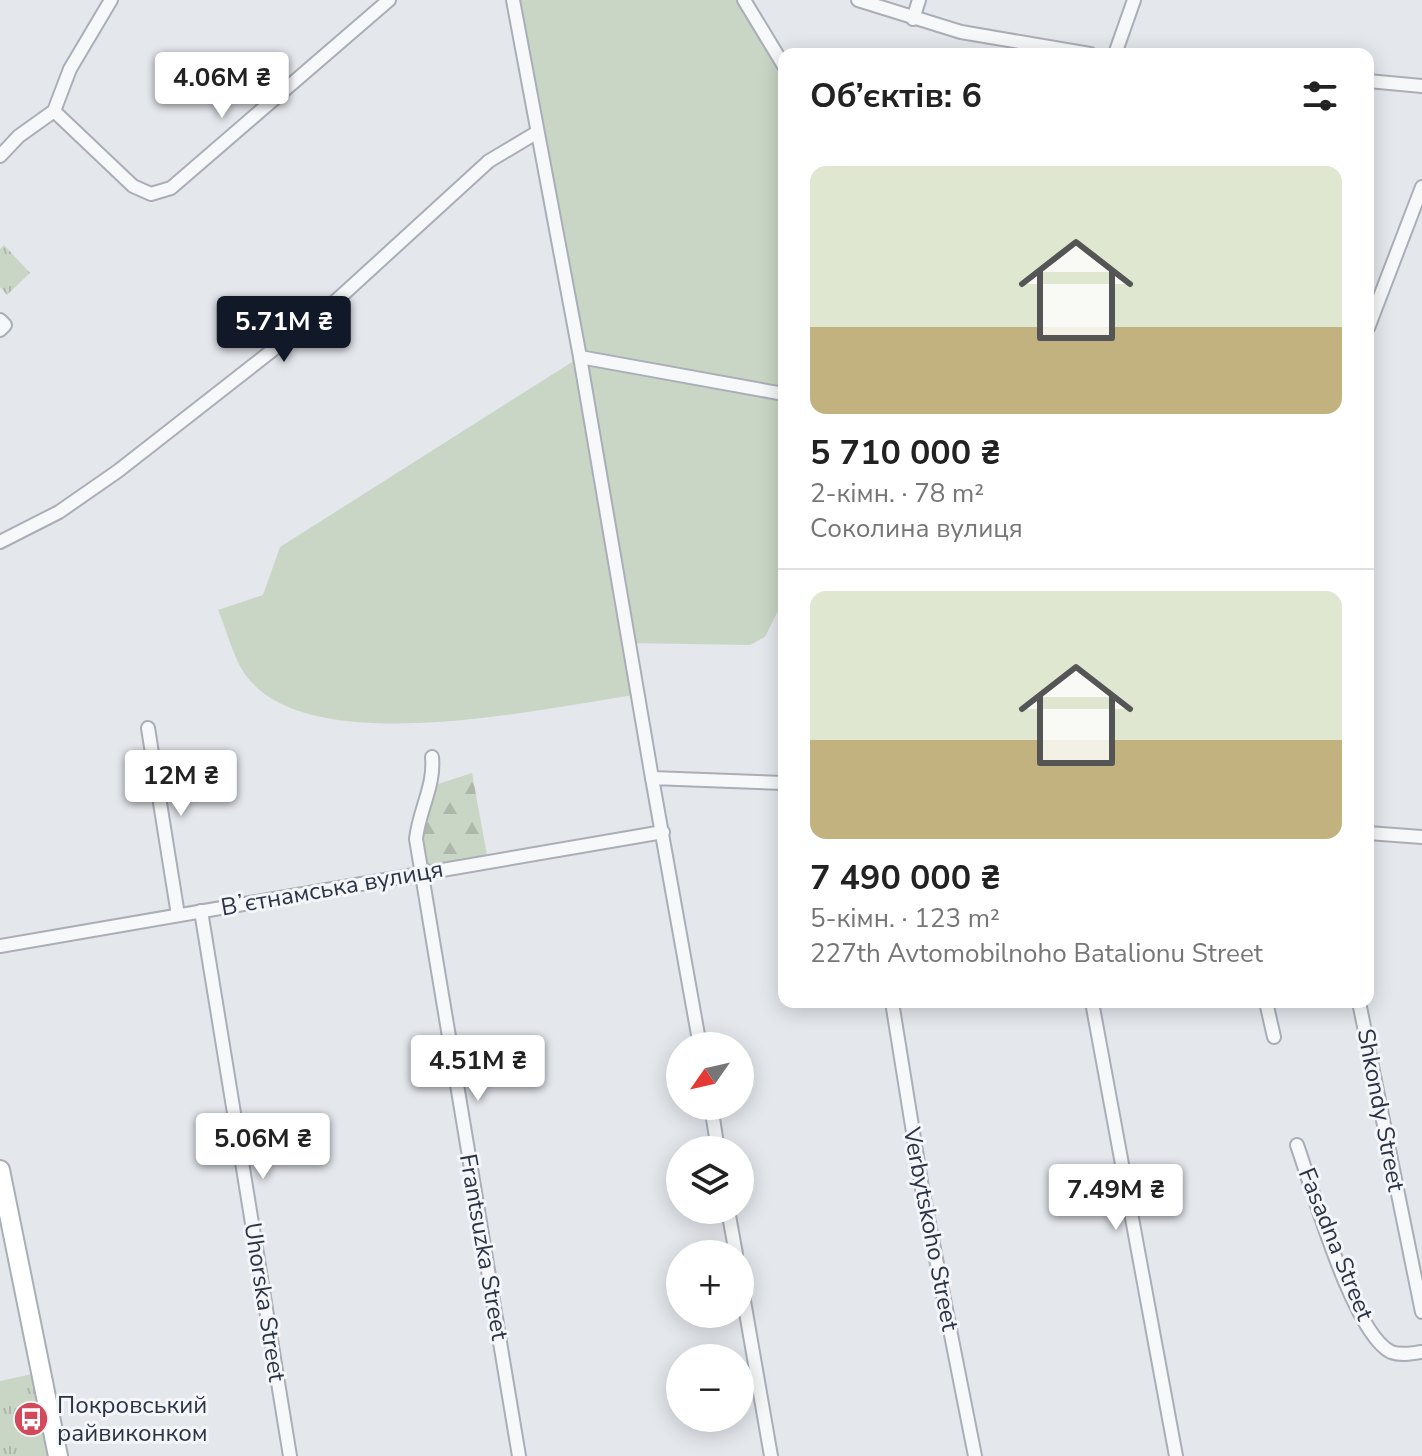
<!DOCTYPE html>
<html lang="uk">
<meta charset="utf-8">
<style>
:root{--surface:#fff;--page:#f2f2f2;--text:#222;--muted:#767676;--line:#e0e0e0;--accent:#111827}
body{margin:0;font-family:"Nunito Sans",sans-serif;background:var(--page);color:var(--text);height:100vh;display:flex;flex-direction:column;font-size:30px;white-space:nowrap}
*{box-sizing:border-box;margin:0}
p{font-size:26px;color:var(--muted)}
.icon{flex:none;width:44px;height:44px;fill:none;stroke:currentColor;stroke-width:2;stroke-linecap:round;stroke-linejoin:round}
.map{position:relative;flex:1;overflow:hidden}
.drawer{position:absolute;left:778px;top:48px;width:596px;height:960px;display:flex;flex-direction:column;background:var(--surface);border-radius:16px;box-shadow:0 4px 20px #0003}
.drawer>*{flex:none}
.needle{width:52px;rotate:236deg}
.tools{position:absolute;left:666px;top:1032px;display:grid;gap:16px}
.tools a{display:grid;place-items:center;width:88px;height:88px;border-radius:50%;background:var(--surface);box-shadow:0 4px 20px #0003;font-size:40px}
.price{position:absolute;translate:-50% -68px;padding:0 18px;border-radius:8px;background:#fff;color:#222;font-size:26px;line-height:52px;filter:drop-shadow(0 2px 4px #0008)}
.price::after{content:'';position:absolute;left:50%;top:48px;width:24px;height:18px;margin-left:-12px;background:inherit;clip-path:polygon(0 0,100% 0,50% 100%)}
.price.current{background:var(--accent);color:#fff}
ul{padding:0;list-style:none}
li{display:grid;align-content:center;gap:16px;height:424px;padding:0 32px}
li+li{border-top:2px solid var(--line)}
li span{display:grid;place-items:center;height:248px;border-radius:16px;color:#555}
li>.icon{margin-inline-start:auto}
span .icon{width:144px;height:144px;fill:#fffc;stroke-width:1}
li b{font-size:34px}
h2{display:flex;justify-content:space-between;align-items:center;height:96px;padding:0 32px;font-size:34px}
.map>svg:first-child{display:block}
</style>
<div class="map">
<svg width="1422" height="1456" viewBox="0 0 1422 1456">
<defs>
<pattern id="forest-firs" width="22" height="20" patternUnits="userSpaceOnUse" patternTransform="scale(2)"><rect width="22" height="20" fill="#c9d6c5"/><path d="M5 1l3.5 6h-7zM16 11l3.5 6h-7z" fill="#adb8ab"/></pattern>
<pattern id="park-tufts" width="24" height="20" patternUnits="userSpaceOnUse" patternTransform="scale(2)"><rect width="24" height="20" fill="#c9d6c5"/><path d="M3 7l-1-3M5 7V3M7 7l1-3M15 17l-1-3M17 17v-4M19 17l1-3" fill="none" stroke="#adb8ab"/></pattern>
</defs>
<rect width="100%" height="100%" fill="#e4e7ec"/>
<path fill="#c9d6c5" d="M513,0H744L784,66V599L765,637L750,645L628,643L635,695C542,708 312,761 247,677C234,660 227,631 218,610L263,595L280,547L580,357Z"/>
<polygon fill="url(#forest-firs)" points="472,773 488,861 421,873 419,811 432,786"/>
<g fill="url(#park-tufts)">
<polygon points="4,245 30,273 7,295 0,287 0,249"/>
<polygon points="41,1372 58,1456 0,1456 0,1381"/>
</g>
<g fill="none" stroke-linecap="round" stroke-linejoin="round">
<g stroke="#a9aeb7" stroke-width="16">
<g id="street">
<polyline points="513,0 580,357 652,778"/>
<polyline points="744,0 784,66"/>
<polyline points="858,0 961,32 1090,54"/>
<polyline points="913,19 919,0"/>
<polyline points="1115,54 1134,0"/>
<polyline points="1368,81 1422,86"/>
<polyline points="54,111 133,186 151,194 171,188 389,0"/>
<polyline points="0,156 19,136 54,111 70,69 111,0"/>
<polyline points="0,320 5,325 0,330"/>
<polyline points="1368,328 1422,187"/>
<polyline points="580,357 784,394"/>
<polyline points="0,542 59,512 118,471 338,299 489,161 536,133"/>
<polyline points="148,728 178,915"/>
<path d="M432,757C435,786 419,810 416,839L519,1456"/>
<polyline points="1368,833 1422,837"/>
<polyline points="201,911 290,1456"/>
<polyline points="0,946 663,832"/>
<polyline points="892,1002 922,1188 975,1456"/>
<polyline points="1092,1002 1176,1456"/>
<polyline points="1266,1002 1274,1037"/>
<polyline points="1359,1002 1422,1312"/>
<polyline points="700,1046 652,778 784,783"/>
<polyline points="711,1106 718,1150"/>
<path d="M1297,1145C1312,1187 1353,1334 1391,1352C1401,1356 1412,1353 1422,1352"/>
<polyline points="728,1210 736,1254"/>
<polyline points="740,1278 771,1456"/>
</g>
</g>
<g stroke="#a9aeb7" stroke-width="22">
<polyline id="secondary" points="0,1170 58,1456"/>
</g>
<use href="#street" stroke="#f7f8fa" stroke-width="12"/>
<use href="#secondary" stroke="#fff" stroke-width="18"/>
</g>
<defs>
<g id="bus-disc" transform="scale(1.8)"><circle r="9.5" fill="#d1495b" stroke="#f4f6f9"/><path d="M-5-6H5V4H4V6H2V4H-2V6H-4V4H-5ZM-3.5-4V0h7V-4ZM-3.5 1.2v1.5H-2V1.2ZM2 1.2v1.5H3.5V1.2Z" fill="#fff"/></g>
</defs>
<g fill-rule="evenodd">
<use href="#bus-disc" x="31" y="1419"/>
</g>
<g text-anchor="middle" stroke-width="6" stroke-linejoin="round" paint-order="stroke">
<g font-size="24" fill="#2b3445" stroke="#f4f6f9">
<text transform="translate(332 888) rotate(-10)" y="8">Вʼєтнамська вулиця</text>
<text transform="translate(1381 1110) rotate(79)" y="8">Shkondy Street</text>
<text transform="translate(931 1229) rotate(79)" y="8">Verbytskoho Street</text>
<text transform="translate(1336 1244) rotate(68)" y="8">Fasadna Street</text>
<text transform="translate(484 1247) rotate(80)" y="8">Frantsuzka Street</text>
<text transform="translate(265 1302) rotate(81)" y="8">Uhorska Street</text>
</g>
<g font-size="24" fill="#2b3445" stroke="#f4f6f9" text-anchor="start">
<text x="57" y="1413">Покровський<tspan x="57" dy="28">райвиконком</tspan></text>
</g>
</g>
</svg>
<div class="tools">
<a><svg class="needle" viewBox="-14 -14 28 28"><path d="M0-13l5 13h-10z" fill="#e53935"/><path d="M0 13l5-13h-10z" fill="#767676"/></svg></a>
<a><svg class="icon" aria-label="layers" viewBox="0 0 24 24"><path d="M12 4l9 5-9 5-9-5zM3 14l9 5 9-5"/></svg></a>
<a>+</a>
<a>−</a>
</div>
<b class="price" style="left:222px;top:120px">4.06M ₴</b>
<b class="price current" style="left:284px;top:364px">5.71M ₴</b>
<b class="price" style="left:181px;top:818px">12M ₴</b>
<b class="price" style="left:478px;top:1103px">4.51M ₴</b>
<b class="price" style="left:263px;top:1181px">5.06M ₴</b>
<b class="price" style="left:1116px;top:1232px">7.49M ₴</b>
<section class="drawer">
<h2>Об’єктів: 6<svg class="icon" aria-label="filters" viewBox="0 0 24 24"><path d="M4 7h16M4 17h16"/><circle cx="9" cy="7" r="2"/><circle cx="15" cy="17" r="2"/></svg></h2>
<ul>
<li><span style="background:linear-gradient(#dfe7d0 65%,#c2b280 0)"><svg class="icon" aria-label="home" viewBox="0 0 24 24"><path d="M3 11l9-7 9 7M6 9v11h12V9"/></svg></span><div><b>5 710 000 ₴</b><p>2-кімн. · 78 m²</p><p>Соколина вулиця</p></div></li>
<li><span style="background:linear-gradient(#dfe7d0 60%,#c2b280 0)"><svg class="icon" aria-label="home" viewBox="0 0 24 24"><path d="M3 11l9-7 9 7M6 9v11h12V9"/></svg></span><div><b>7 490 000 ₴</b><p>5-кімн. · 123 m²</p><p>227th Avtomobilnoho Batalionu Street</p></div></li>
</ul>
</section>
</div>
